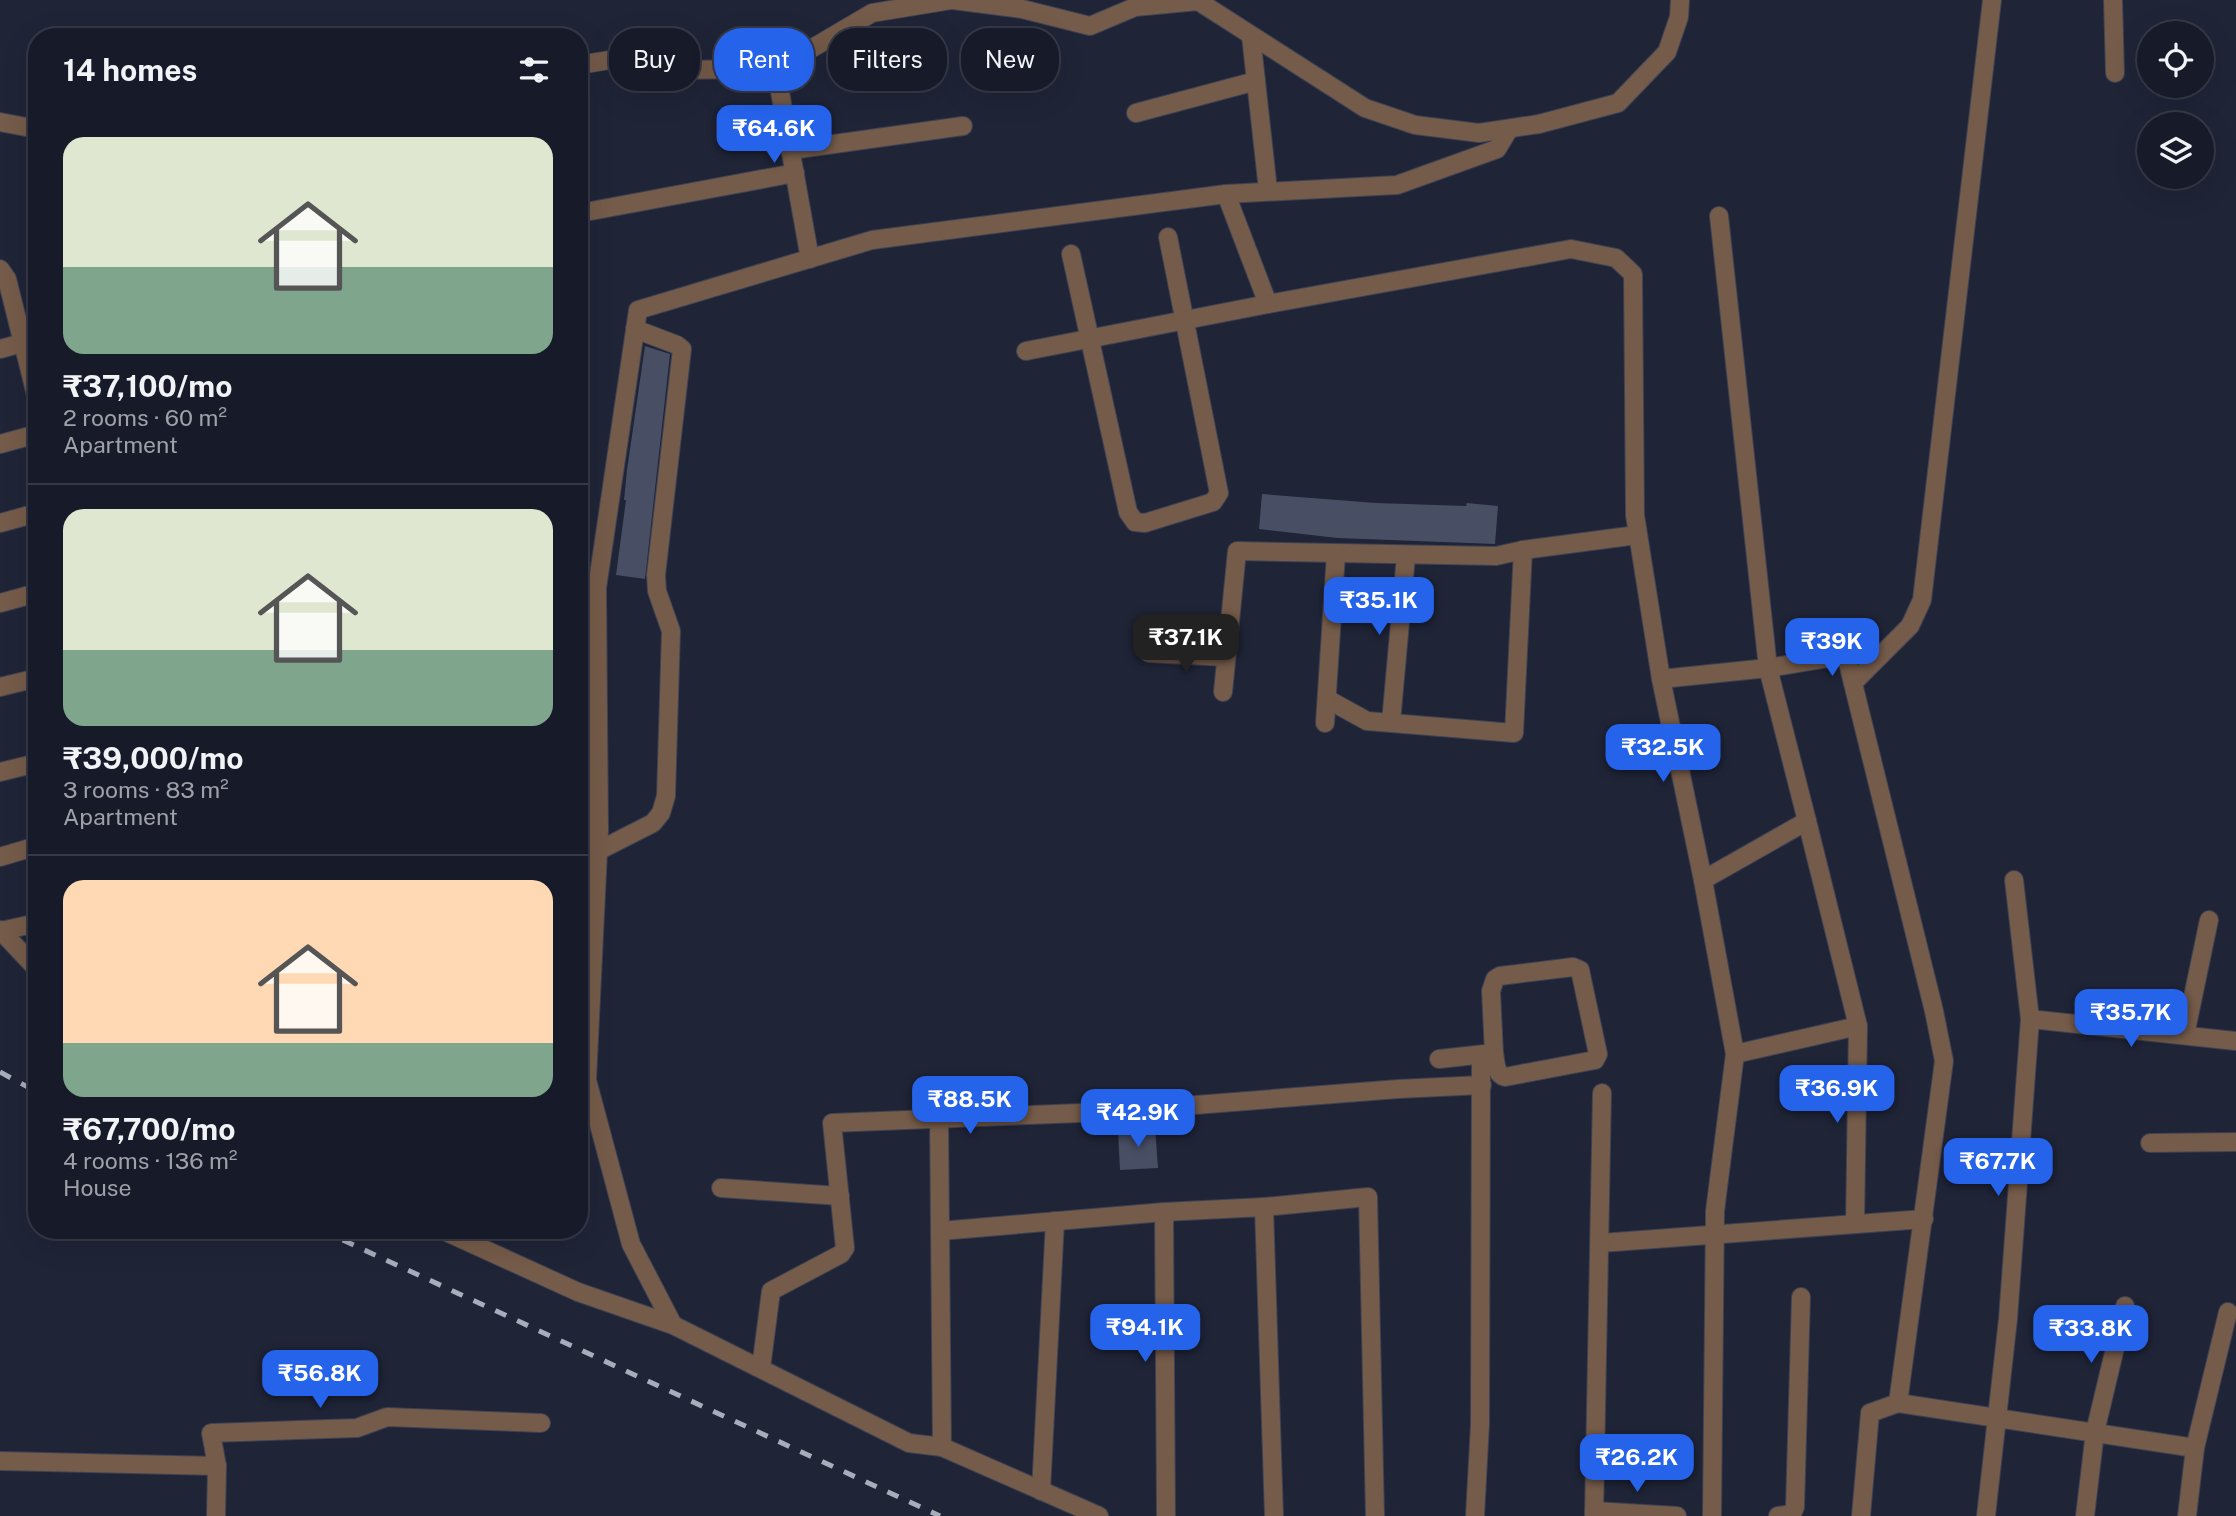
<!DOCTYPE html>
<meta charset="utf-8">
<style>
:root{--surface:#171b29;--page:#202431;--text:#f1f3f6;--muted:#9ea1a8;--line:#363946;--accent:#2563eb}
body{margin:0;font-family:"Public Sans",sans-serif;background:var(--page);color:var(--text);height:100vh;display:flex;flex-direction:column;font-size:26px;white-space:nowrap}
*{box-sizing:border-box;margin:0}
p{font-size:23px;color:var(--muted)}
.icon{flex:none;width:38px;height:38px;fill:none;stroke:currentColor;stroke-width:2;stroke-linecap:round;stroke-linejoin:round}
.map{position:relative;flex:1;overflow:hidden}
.side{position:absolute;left:28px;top:28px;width:560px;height:1211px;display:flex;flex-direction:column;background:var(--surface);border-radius:28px;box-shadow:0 7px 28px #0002,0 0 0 2px var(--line)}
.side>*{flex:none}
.guide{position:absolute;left:609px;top:28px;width:665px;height:63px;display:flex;gap:14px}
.controls{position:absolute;left:2137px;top:21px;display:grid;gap:14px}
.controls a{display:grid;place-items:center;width:77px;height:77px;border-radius:50%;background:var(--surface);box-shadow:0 7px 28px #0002,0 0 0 2px var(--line);font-size:35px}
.price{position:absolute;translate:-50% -60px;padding:0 16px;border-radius:14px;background:var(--accent);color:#fff;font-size:23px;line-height:46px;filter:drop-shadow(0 2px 4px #0008)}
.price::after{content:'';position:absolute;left:50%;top:42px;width:21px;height:16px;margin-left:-10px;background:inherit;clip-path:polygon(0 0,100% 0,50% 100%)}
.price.on{background:#222;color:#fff}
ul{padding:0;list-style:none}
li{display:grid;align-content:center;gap:14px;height:371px;padding:0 35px}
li+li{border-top:2px solid var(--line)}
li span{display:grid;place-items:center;height:217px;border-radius:21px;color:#555}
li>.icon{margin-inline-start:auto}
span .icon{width:126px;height:126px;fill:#fffc;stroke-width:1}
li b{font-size:30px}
h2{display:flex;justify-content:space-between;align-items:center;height:84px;padding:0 35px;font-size:30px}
.tag{padding:0 24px;border-radius:28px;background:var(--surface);box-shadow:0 7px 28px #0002,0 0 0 2px var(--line);font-size:24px;line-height:63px}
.tag.on{background:var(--accent);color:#fff}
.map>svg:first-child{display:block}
</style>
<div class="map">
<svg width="2236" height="1516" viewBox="0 0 2236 1516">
<rect width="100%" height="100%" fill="#1f2437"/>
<g fill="#484e64">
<polygon points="645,346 670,354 645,579 616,575 626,500 624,500 627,470"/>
<polygon points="1262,494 1376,503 1466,506 1467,503 1498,506 1495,544 1337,538 1259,529"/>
<polygon points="1155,1127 1158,1168 1120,1170 1118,1130"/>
</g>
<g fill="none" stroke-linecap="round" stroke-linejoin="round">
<g stroke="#3d4254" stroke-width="20">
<g id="minor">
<polyline points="953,0 1022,9 1090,26 1135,7 1198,1 1365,108 1415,125 1479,133 1539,124 1618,103 1667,52 1679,17 1680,0"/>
<polyline points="2113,0 2115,73"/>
<polyline points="1251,36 1268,190"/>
<polyline points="775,64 810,259"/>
<polyline points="579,68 585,64 622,58 671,70 760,69 799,56 872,13 951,0"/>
<polyline points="1136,113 1256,81"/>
<polyline points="0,122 37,129"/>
<polyline points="791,150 963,126"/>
<polyline points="1226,194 1268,304 1571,249 1616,258 1633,274 1635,515 1661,679 1768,668 1846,655 1934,1011 1944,1061 1898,1403 2195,1448 2187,1516"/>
<polyline points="591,211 795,173"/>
<polyline points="1071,254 1128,512 1135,522 1145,523 1213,502 1219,493 1168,237"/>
<polyline points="0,269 7,279 37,399"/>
<polyline points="0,349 37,339"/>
<polyline points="1026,351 1268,304"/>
<polyline points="0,444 37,434"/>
<polyline points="0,523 37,513"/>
<polyline points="0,603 37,593"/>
<polyline points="1149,653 1226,657"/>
<polyline points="1661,679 1703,880"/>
<polyline points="1853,683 1910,626 1922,600 1992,0"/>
<polyline points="0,687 37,678"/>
<polyline points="1223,692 1237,551 1496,556 1523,550 1637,535"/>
<polyline points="1327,699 1367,721 1514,733 1523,550"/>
<polyline points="1391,722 1406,556"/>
<polyline points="1325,723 1336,554"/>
<polyline points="0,772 37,763"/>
<polyline points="598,851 653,823 661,813 666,796 671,631 657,591 656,575 682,349 677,345 635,329"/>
<polyline points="0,857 37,846"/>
<polyline points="0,930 37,969"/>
<polyline points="1,931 37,923"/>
<polyline points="2030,1019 2236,1041"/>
<polyline points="2185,1035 2209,920"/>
<polyline points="1735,1054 1858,1026 1807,821"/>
<path d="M1439,1059L1494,1053C1496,1063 1495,1074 1505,1077L1595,1060L1598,1054L1580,970L1573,967L1500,976L1495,979L1491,991L1494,1053"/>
<polyline points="939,1118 942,1447"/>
<polyline points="2150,1143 2236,1142"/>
<polyline points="721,1188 840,1196"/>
<polyline points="1264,1207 1368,1197 1375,1516"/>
<polyline points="1164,1212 1166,1516"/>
<polyline points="1855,1224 1858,1026"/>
<polyline points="442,1230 578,1292 673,1325 909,1443 942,1447 1099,1516"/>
<polyline points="940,1231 1164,1212 1264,1207 1274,1516"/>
<polyline points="1601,1243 1924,1219"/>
<polyline points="673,1325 631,1244 587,1080 599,831 597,588 638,310 872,240 1226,194 1397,185 1497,149 1509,129"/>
<polyline points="761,1368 771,1291 841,1254 845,1248 832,1123 1106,1112 1398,1089 1482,1085"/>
<polyline points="2195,1448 2228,1312"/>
<polyline points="0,1461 217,1466"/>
<polyline points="1041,1491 1055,1221"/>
<polyline points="1594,1511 1677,1516"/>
<polyline points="216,1516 217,1466 211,1433 357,1428 387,1417 541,1423"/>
<polyline points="1475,1516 1480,1424 1481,1055"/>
<polyline points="1594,1516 1602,1093"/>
<polyline points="1712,1516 1715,1211 1735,1054 1703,880 1807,821 1768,668 1719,216"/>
<polyline points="1778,1516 1792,1514 1795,1507 1801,1297"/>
<polyline points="1861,1516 1870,1413 1898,1403"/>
<polyline points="1986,1516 2008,1319 2030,1019 2014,880"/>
<polyline points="2085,1516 2095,1432 2125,1306"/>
</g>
</g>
<use href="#minor" stroke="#755b49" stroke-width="18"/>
<g stroke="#a8acbb" stroke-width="5" stroke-dasharray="12 12" stroke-linecap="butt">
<polyline points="0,1072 37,1092"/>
<polyline points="321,1230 940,1516"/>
</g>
</g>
</svg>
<div class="controls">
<a><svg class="icon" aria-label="locate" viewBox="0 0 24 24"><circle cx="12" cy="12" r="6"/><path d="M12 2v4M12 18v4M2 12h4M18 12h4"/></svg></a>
<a><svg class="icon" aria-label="layers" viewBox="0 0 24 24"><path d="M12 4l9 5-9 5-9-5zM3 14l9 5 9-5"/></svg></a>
</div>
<b class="price" style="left:774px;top:165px">₹64.6K</b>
<b class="price" style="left:1379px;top:637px">₹35.1K</b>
<b class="price on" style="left:1186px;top:674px">₹37.1K</b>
<b class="price" style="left:1832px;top:678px">₹39K</b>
<b class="price" style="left:1663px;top:784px">₹32.5K</b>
<b class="price" style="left:2131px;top:1049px">₹35.7K</b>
<b class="price" style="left:1837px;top:1125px">₹36.9K</b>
<b class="price" style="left:970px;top:1136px">₹88.5K</b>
<b class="price" style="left:1138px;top:1149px">₹42.9K</b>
<b class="price" style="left:1998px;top:1198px">₹67.7K</b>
<b class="price" style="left:1145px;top:1364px">₹94.1K</b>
<b class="price" style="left:2091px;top:1365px">₹33.8K</b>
<b class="price" style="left:320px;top:1410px">₹56.8K</b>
<b class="price" style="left:1637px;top:1494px">₹26.2K</b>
<div class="guide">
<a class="tag">Buy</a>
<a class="tag on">Rent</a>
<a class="tag">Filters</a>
<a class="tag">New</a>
</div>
<section class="side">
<h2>14 homes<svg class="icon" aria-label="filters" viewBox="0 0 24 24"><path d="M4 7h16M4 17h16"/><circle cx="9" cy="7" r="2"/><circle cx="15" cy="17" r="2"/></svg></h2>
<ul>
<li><span style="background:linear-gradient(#dfe7d0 60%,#7fa58c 0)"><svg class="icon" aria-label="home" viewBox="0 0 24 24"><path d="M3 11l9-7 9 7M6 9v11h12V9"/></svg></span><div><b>₹37,100/mo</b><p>2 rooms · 60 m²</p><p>Apartment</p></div></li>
<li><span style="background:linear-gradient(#dfe7d0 65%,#7fa58c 0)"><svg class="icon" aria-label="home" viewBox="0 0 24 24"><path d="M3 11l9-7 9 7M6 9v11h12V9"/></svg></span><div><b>₹39,000/mo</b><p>3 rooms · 83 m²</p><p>Apartment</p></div></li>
<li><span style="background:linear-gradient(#ffd9b3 75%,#7fa58c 0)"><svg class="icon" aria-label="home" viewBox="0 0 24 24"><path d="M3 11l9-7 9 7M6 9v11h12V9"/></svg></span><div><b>₹67,700/mo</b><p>4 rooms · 136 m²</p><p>House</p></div></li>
</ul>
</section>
</div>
